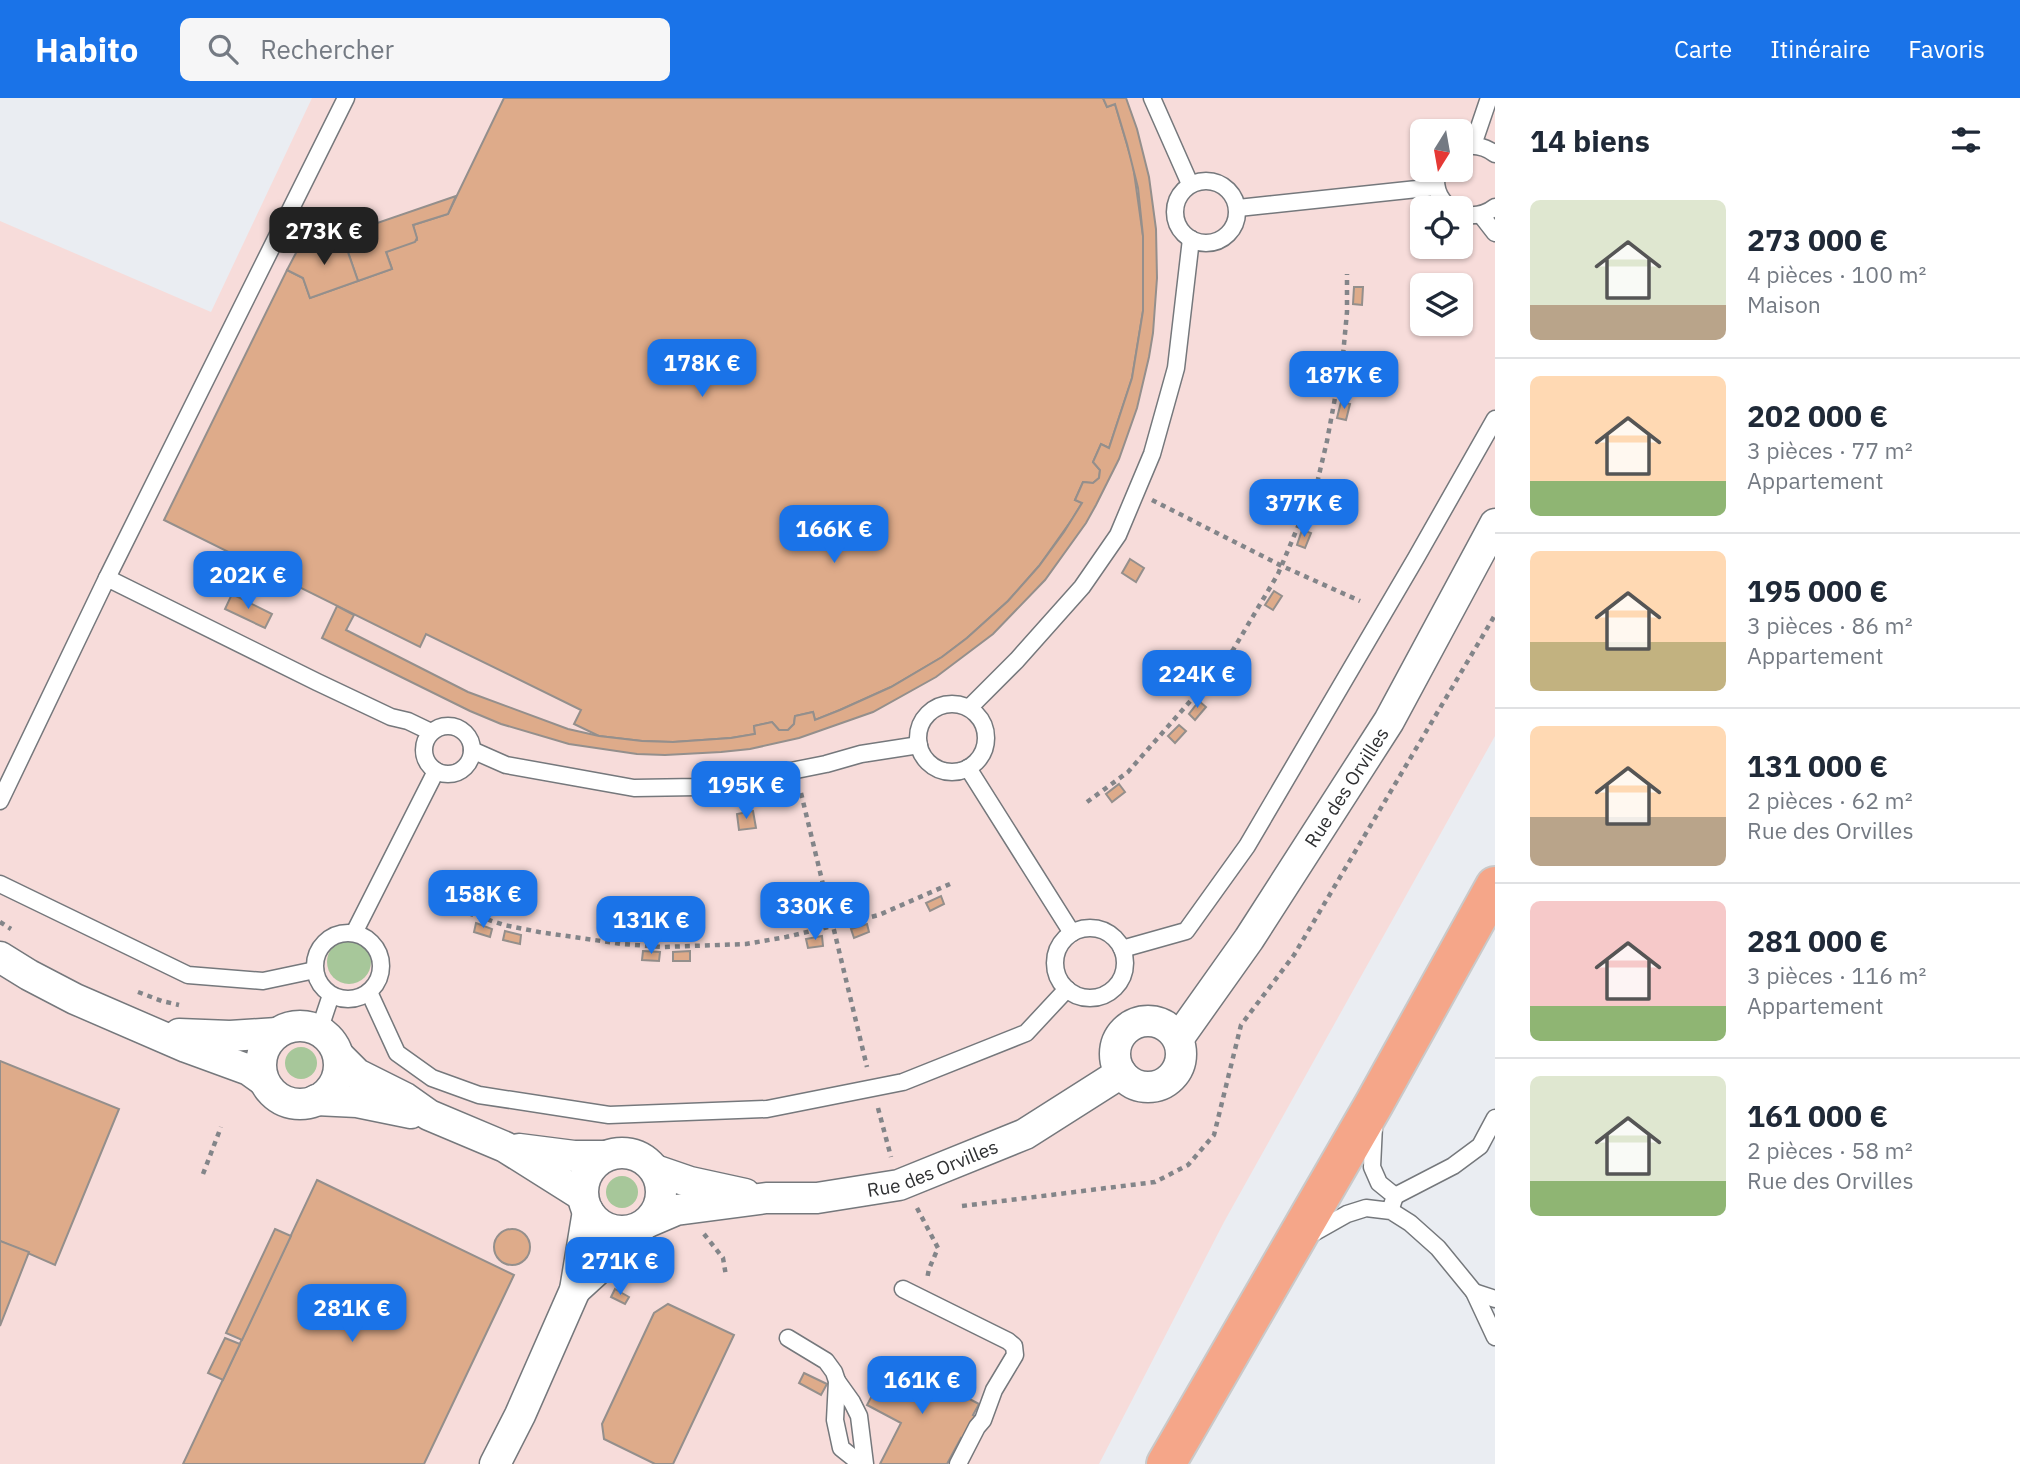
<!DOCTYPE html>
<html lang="fr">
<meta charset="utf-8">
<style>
:root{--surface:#fff;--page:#f6f6f7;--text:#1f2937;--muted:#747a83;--line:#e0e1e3;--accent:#1a73e8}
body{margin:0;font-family:"IBM Plex Sans",sans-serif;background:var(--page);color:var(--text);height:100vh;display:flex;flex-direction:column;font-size:26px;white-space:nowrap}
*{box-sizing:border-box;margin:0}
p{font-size:23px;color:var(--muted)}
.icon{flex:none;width:38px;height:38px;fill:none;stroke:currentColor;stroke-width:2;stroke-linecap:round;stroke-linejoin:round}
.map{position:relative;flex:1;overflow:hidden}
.sheet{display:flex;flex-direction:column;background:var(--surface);width:525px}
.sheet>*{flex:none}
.needle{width:46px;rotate:191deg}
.fabs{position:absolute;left:1410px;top:21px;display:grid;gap:14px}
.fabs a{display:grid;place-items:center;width:63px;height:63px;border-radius:10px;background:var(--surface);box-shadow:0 2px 5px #0004;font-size:35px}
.price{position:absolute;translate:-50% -60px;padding:0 16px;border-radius:14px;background:var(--accent);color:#fff;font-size:23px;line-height:46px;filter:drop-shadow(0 2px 4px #0008)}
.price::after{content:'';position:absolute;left:50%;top:42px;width:21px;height:16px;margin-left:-10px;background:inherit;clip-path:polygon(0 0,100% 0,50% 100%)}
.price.on{background:#222;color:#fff}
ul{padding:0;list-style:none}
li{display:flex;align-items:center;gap:21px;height:175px;padding:0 35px}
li+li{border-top:2px solid var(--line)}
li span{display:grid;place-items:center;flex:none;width:196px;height:140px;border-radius:10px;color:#555}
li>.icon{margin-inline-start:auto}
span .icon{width:84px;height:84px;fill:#fffc;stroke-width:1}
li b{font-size:30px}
h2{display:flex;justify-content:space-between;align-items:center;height:84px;padding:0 35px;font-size:30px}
header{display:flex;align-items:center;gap:42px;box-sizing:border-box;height:98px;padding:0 35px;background:var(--accent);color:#fff}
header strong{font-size:33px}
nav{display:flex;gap:38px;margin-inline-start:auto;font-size:24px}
.search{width:490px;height:63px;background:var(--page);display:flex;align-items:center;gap:18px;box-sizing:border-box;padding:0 24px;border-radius:10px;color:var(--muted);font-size:26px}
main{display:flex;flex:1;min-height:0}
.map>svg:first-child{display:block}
</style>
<header>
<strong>Habito</strong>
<div class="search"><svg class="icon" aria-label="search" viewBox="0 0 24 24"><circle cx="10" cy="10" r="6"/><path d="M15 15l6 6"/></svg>Rechercher</div>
<nav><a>Carte</a><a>Itinéraire</a><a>Favoris</a></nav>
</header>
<main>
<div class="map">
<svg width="1495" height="1366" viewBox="0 0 1495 1366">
<rect width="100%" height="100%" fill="#eaedf2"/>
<path fill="#f7dcda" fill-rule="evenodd" d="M312,0H1495V638L1224,1124L1099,1366H0V123L211,214ZM1423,33H1461V72H1423ZM1423,110H1461V149H1423ZM1423,187H1461V226H1423Z"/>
<g fill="#a7c79a">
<circle cx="349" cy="864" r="22"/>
<circle cx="301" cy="965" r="16"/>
<circle cx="622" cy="1094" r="16"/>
</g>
<g fill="#deab8a" stroke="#948f8c" stroke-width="2">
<polygon points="504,0 1103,0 1107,9 1115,6 1133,67 1143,138 1143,213 1132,280 1109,350 1101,346 1093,364 1100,372 1099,380 1093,385 1083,384 1075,402 1082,405 1073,420 1039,468 1008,503 967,540 942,559 891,589 840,612 815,622 813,614 795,618 794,626 788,632 779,632 772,624 754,628 755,636 731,640 673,644 642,643 599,638 574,626 581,612 426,536 420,549 164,422 287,172 303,180 310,200 392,171 386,154 417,142 413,127 448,116"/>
<polygon points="1103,0 1126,0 1137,31 1149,79 1156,131 1157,180 1153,235 1149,259 1137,310 1119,361 1096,407 1086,425 1045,482 993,536 936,579 873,614 799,640 750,651 721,654 665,657 637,656 569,646 501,626 470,613 322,540 337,508 354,517 346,532 468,594 568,631 599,638 642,643 673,644 731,640 755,636 754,628 772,624 779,632 788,632 794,626 795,618 813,614 815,622 840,612 891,589 942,559 967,540 1008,503 1039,468 1064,434 1082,405 1075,402 1083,384 1093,385 1099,380 1100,372 1093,364 1101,346 1109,350 1132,280 1143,213 1143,138 1138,90 1127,46 1115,6 1107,9"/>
<polygon points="456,98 448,116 413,127 417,140 415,144 386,154 392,171 358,183 342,137"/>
<polygon points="342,137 358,183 310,200 303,180 287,172 297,153"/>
<polygon points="1354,189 1363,189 1362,207 1353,206"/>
<polygon points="1346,274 1355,275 1352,292 1343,290"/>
<polygon points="1341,304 1350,306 1346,322 1337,320"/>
<polygon points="1302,432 1311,435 1305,450 1297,447"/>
<polygon points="1130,461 1144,470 1136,484 1122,475"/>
<polygon points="1274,493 1282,498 1273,512 1265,507"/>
<polygon points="232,496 272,516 265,530 225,511"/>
<polygon points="1199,603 1206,609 1195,622 1189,616"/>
<polygon points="1179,627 1186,633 1175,645 1168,638"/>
<polygon points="1119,686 1125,694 1112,704 1106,696"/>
<polygon points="753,713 756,730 739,732 737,716"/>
<polygon points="941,798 944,806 930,813 926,805"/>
<polygon points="476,825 492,831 490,839 474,834"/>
<polygon points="867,826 869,834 854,840 851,831"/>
<polygon points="505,833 521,837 520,846 503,842"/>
<polygon points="822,838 823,848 808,850 806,841"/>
<polygon points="643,853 660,854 659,863 642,862"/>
<polygon points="690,853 690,863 673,863 673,854"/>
<polygon points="0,963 119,1011 55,1167 0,1143"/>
<polygon points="317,1082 514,1177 424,1366 183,1366"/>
<circle cx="512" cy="1149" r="18"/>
<polygon points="275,1131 291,1138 242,1242 226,1235"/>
<polygon points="0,1143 29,1154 0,1228"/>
<polygon points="615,1191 629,1199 625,1206 611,1199"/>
<polygon points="668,1206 734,1237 673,1366 655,1366 604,1341 602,1326 654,1215"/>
<polygon points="225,1240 240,1246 223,1282 208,1275"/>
<polygon points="892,1260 979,1306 973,1317 977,1319 964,1342 961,1340 947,1366 880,1366 901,1325 867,1307"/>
<polygon points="804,1275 827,1286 821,1297 799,1285"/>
</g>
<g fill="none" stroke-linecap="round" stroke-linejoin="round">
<g stroke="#75787c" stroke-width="19">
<g id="service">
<polyline points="1152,0 1190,86"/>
<polyline points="1473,47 1489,0"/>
<path d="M1461,49C1474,46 1485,48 1495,56"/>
<path d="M1438,72C1433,87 1438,100 1450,110"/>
<circle cx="1206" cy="114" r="31"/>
<polyline points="1238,110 1436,89"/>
<path d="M1461,116C1474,119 1485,117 1495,109"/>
<polyline points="1481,117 1495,135"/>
<polyline points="107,480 346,0"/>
<circle cx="952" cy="640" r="34"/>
<polyline points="969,610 1017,562 1082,489 1118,437 1152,356 1176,270 1191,141"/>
<circle cx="448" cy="652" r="24"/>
<polyline points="472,652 506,667 634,690 698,689 756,680 826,666 861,656 919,647"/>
<polyline points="968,670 1072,835"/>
<polyline points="0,703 107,480 317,584 391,619 408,623 431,634"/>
<polyline points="0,786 188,877 263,883 315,872"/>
<circle cx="1090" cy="865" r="35"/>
<circle cx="348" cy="868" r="33"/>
<polyline points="354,835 436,673"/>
<polyline points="1122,851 1186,833 1247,748 1416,460 1495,321"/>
<polyline points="369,894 397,955 432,980 479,997 609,1017 767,1011 903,984 1026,935 1067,891"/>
<polyline points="319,933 331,897"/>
<polyline points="1374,1027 1372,1069 1379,1085 1395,1098 1392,1107"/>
<polyline points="1395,1098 1453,1068 1480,1048 1495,1020"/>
<polyline points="1308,1138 1347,1116 1366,1110 1391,1113 1410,1125 1438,1150 1474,1194 1495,1239"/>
<polyline points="903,1191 1008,1243 1014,1248 1015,1257 994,1292 983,1322 977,1329 958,1366"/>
<polyline points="1474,1194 1495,1201"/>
<polyline points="788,1240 826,1263 834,1274 837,1283 835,1322 841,1350 861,1366"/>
<polyline points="837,1283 852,1304 859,1318 865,1366"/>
</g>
</g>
<g stroke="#75787c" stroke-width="33">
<g id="minor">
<polyline points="0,859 29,877 75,901 186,949 249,972 263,982"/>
<circle cx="1148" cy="956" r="33"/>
<circle cx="300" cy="967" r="39"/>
<polyline points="179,936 230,938 277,935"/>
<path id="s1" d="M1178,941L1249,841L1389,623L1495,426"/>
<polyline points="339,958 357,976 405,1000 429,1017 505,1049 583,1098"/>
<polyline points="316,1002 357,1004 411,1015"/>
<polyline points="519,1051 574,1058 606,1058"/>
<circle cx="622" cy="1094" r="39"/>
<polyline points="655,1072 690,1084 745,1096"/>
<path id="s2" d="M648,1124L676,1112L766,1100H817L899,1087L1025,1036L1121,975"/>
<polyline points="575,1192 598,1171 615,1148 630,1133"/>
<polyline points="495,1366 520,1317 575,1192 588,1113"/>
</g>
</g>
<g stroke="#c9c9c9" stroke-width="42">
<polyline id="primary" points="1166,1366 1374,1006 1495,788"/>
</g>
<g stroke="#838589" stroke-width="4.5" stroke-dasharray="5 5" stroke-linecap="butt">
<polyline points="1152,402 1282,468 1360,503"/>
<polyline points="801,695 867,969"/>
<polyline points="1087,704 1128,674 1207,584 1233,552 1278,476 1318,381 1327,343 1343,257 1347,214 1347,176"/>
<polyline points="459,812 504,827 539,834 622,846 663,849 746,846 786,839 879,817 950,786"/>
<polyline points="0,824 11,831"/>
<polyline points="138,894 162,903 179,907"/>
<polyline points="878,1010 891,1059"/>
<polyline points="203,1076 221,1029"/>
<polyline points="962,1108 1155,1084 1188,1067 1214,1037 1241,927 1294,857 1495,517"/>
<polyline points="917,1110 938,1150 929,1171 927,1181"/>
<polyline points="704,1136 723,1160 726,1178"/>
</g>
<use href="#service" stroke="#fff" stroke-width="16"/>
<use href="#minor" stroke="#fff" stroke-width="30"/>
<use href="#primary" stroke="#f5a689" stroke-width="38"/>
</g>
<g text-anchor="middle" stroke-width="5" stroke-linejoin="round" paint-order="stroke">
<g font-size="19" fill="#2e2f31" stroke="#eaedf2">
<text dy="7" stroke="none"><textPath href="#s1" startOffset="303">Rue des Orvilles</textPath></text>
<text dy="7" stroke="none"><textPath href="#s2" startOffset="292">Rue des Orvilles</textPath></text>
</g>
</g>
</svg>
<div class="fabs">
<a><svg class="needle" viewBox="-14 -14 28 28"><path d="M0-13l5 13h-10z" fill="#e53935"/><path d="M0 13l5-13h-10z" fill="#747a83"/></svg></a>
<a><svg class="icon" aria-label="locate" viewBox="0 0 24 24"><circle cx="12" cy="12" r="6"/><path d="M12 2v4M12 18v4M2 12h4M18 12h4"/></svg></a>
<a><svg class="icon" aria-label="layers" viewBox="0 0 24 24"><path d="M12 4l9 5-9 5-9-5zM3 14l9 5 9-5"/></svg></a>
</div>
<b class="price on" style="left:324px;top:169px">273K €</b>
<b class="price" style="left:702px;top:301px">178K €</b>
<b class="price" style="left:1344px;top:313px">187K €</b>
<b class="price" style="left:1304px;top:441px">377K €</b>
<b class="price" style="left:834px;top:467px">166K €</b>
<b class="price" style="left:248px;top:513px">202K €</b>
<b class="price" style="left:1197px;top:612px">224K €</b>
<b class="price" style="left:746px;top:723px">195K €</b>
<b class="price" style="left:483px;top:832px">158K €</b>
<b class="price" style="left:815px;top:844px">330K €</b>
<b class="price" style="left:651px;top:858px">131K €</b>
<b class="price" style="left:620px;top:1199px">271K €</b>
<b class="price" style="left:352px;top:1246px">281K €</b>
<b class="price" style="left:922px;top:1318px">161K €</b>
</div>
<section class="sheet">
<h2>14 biens<svg class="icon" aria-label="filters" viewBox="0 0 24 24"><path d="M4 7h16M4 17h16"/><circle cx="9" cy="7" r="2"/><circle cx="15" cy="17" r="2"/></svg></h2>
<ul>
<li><span style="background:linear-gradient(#dfe7d0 75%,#b9a48a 0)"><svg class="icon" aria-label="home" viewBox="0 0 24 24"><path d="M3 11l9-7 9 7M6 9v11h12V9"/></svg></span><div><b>273 000 €</b><p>4 pièces · 100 m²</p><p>Maison</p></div></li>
<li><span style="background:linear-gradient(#ffd9b3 75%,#8fb573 0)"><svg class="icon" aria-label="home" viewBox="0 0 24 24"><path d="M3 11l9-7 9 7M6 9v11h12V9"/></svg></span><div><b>202 000 €</b><p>3 pièces · 77 m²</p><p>Appartement</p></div></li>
<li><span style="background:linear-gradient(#ffd9b3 65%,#c2b280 0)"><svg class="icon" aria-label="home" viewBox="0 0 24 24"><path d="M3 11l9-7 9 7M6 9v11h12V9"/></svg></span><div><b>195 000 €</b><p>3 pièces · 86 m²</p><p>Appartement</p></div></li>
<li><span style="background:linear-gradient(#ffd9b3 65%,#b9a48a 0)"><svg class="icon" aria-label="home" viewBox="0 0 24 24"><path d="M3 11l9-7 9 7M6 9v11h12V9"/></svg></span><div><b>131 000 €</b><p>2 pièces · 62 m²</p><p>Rue des Orvilles</p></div></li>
<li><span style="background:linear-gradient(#f6c9c9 75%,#8fb573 0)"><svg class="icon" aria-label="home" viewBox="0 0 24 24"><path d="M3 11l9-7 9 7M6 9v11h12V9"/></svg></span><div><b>281 000 €</b><p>3 pièces · 116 m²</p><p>Appartement</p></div></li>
<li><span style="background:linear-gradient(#dfe7d0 75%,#8fb573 0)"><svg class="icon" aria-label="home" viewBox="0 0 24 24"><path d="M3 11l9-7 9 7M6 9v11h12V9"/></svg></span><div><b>161 000 €</b><p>2 pièces · 58 m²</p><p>Rue des Orvilles</p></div></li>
</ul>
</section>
</main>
